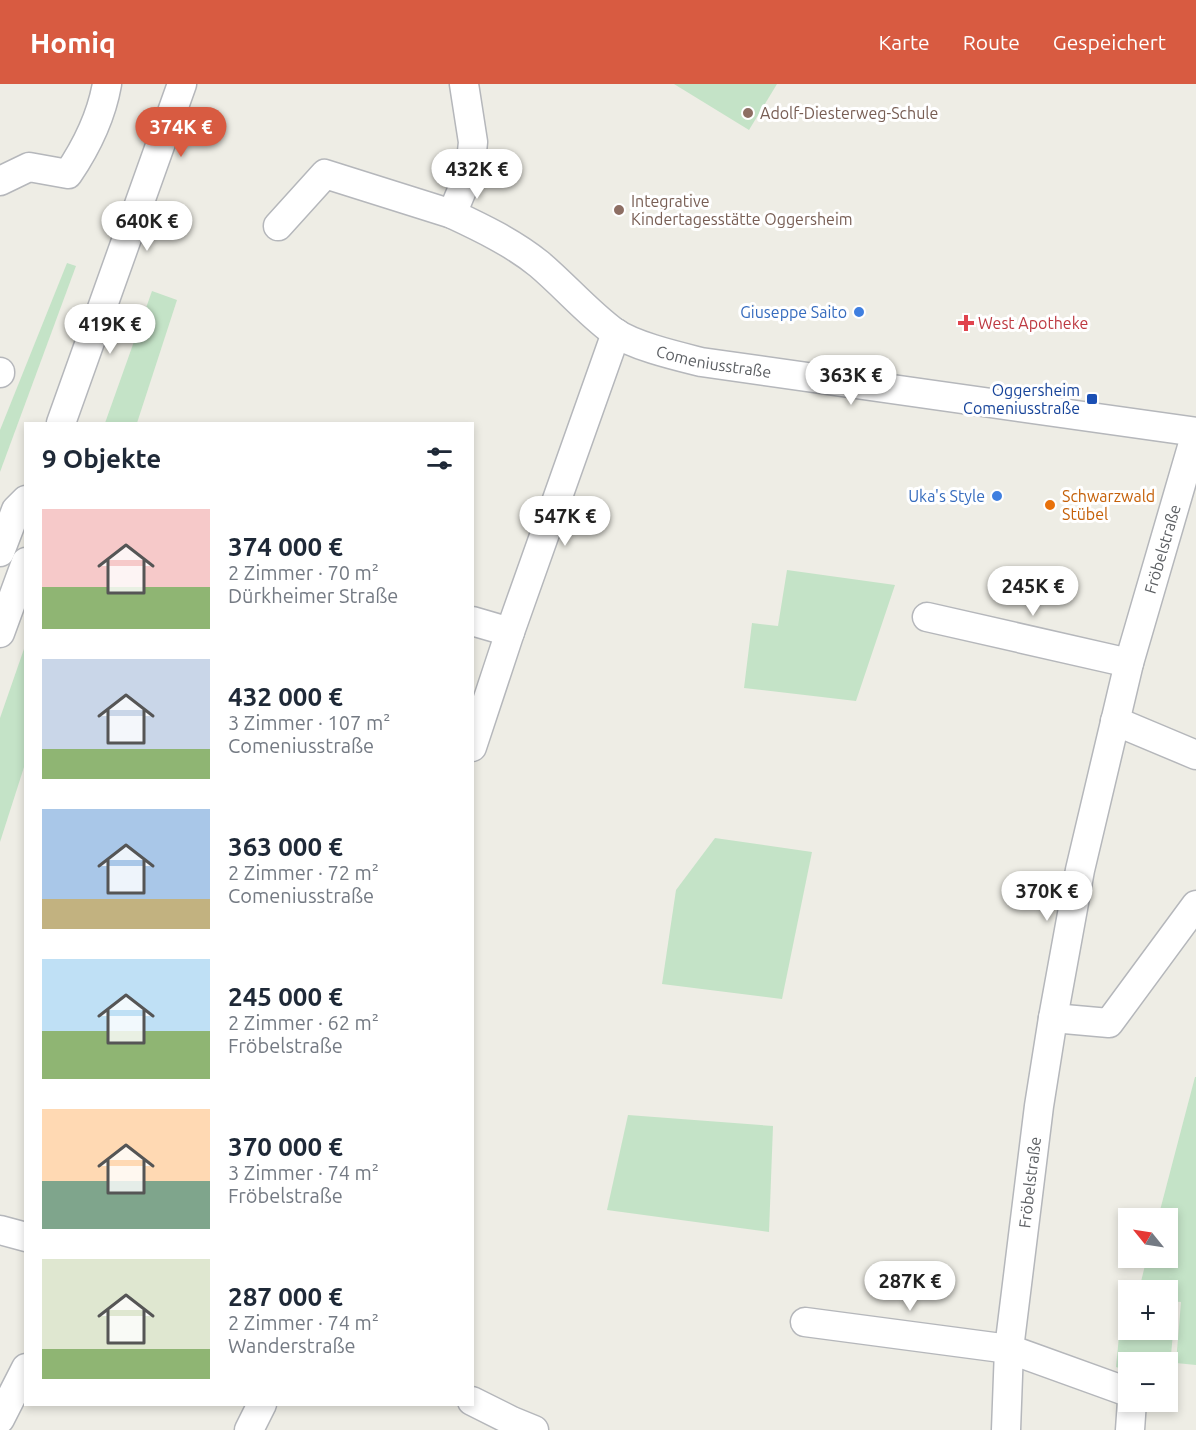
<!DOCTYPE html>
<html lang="de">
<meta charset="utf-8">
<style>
:root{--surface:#fff;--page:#f6f6f7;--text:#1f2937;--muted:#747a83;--accent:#d85b41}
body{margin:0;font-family:Ubuntu,sans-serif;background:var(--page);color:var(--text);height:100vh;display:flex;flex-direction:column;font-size:22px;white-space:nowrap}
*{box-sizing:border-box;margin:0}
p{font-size:20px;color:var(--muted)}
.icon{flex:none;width:33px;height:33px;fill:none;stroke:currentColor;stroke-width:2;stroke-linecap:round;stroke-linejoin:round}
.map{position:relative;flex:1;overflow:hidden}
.drawer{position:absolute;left:24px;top:338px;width:450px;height:984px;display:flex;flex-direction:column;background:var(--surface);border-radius:0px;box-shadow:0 3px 9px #0003}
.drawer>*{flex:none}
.needle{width:39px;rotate:300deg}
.buttons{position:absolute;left:1118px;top:1124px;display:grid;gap:12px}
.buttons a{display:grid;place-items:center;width:60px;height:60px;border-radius:0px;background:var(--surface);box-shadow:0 3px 9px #0003;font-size:30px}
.price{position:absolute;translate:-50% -51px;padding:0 14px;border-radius:21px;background:#fff;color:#222;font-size:20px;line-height:39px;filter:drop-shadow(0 2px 3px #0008)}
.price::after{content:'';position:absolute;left:50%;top:36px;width:18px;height:14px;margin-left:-9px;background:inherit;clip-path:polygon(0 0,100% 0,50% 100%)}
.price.selected{background:var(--accent);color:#fff}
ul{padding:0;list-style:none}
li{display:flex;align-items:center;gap:18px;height:150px;padding:0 18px}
li span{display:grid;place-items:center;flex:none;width:168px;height:120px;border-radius:0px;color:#555}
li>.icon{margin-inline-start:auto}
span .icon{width:72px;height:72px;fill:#fffc;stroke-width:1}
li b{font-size:26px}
h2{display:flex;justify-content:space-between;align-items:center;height:72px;padding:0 18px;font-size:26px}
header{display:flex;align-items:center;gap:36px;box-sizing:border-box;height:84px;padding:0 30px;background:var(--accent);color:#fff}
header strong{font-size:28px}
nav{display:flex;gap:33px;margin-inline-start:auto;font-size:21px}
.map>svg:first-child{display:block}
</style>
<header>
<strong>Homiq</strong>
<nav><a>Karte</a><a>Route</a><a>Gespeichert</a></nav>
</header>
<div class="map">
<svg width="1196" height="1346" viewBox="0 0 1196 1346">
<rect width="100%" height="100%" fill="#eeede5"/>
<g fill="#c4e3c7">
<polygon points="674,0 777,0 749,46"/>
<polygon points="67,179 76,182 0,388 0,346"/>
<polygon points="152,207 177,216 137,339 105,339"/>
<polygon points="787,486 895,501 856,617 744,604 752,539 778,542"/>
<polygon points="25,562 25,680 0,758 0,634"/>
<polygon points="715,754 812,768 782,915 662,900 676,806"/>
<polygon points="1195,993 1196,993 1196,1281 1176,1279 1181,1218 1167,1217 1167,1206 1139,1206 1147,1173 1167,1173 1167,1134 1158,1134"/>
<polygon points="628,1031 773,1042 769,1148 607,1126"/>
<polygon points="1122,1221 1128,1222 1128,1245 1167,1245 1167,1226 1175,1227 1169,1293 1167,1293 1167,1278 1128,1278 1128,1287 1116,1283"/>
</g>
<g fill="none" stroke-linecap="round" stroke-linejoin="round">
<g stroke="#b5b7bb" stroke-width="31">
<g id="minor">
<path d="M0,97L29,83L68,90C87,62 101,34 107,0"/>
<polyline points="452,130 470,87 473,58 464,0"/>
<path id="s1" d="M278,142L325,90L452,130C482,144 513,159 539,180C565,202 587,228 614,248C634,262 677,272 701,278L1196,348"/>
<polyline points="0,288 0,289"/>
<polyline points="61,339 182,0"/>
<polyline points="0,468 16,426 26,416"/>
<polyline points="927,533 1129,579"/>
<polyline points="472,537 510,548"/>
<polyline points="0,549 26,478"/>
<polyline points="1115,637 1196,671"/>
<polyline points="472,663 510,548 616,249"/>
<polyline points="1053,934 1109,939 1196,821"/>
<polyline points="0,1146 26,1153"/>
<polyline points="805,1238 1009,1265 1128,1308"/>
<polyline points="472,1317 512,1337 534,1346"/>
<polyline points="0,1335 26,1284"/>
<polyline points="249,1346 262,1320"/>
<path id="s2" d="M1006,1346L1009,1265L1039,1022L1053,934L1080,786L1129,579L1196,349"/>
<polyline points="1130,1346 1132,1317"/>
</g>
</g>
<use href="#minor" stroke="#fff" stroke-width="28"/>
</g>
<g fill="#8d6e63" stroke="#fff" stroke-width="2">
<circle cx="748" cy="29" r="6"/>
<circle cx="619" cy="126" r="6"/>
</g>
<g fill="#3f7fe0" stroke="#fff" stroke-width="2">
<circle cx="859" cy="228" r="6"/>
<circle cx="997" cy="412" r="6"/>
</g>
<path fill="#e0444e" stroke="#fff" stroke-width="2" d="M963 230h6v6h6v6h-6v6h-6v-6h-6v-6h6z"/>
<rect fill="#1a4fb4" stroke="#fff" stroke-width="2" x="1086" y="309" width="12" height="12" rx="3"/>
<circle fill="#e8710a" stroke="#fff" stroke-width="2" cx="1050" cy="421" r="6"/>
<g text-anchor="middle" stroke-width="6" stroke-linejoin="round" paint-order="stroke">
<g font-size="16" fill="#785e54" stroke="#fff" text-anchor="start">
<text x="760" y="35">Adolf-Diesterweg-Schule</text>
<text x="631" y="123">Integrative<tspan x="631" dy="18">Kindertagesstätte Oggersheim</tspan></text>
</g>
<g font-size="16" fill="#366cbe" stroke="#fff" text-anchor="end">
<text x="847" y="234">Giuseppe Saito</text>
<text x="985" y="418">Uka's Style</text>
</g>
<g font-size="16" fill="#be3a42" stroke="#fff" text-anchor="start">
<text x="978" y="245">West Apotheke</text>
</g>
<g font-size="16" fill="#5d6064" stroke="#fff">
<text dy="6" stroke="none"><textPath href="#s1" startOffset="510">Comeniusstraße</textPath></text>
<text dy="6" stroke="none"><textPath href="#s2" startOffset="897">Fröbelstraße</textPath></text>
<text dy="6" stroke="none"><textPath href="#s2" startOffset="249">Fröbelstraße</textPath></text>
</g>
<g font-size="16" fill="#164399" stroke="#fff" text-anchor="end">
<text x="1080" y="312">Oggersheim<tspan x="1080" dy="18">Comeniusstraße</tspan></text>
</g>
<g font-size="16" fill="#c56008" stroke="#fff" text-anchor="start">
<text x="1062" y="418">Schwarzwald<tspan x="1062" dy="18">Stübel</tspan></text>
</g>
</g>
</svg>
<div class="buttons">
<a><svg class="needle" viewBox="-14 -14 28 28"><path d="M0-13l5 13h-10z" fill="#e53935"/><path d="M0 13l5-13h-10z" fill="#747a83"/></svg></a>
<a>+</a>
<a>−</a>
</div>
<b class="price selected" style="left:181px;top:74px">374K €</b>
<b class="price" style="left:477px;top:116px">432K €</b>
<b class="price" style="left:147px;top:168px">640K €</b>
<b class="price" style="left:110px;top:271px">419K €</b>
<b class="price" style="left:851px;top:322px">363K €</b>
<b class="price" style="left:565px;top:463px">547K €</b>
<b class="price" style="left:1033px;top:533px">245K €</b>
<b class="price" style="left:1047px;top:838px">370K €</b>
<b class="price" style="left:910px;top:1228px">287K €</b>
<section class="drawer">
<h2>9 Objekte<svg class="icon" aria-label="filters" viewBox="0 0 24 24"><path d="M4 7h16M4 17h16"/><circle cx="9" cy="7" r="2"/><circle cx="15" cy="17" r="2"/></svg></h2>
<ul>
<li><span style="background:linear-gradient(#f6c9c9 65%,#8fb573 0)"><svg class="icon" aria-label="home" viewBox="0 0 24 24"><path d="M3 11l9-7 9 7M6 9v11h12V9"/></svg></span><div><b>374 000 €</b><p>2 Zimmer · 70 m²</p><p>Dürkheimer Straße</p></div></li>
<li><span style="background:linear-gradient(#c9d6e8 75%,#8fb573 0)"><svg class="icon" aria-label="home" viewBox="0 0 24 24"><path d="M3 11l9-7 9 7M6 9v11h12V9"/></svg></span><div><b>432 000 €</b><p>3 Zimmer · 107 m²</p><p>Comeniusstraße</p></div></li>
<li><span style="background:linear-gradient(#a9c7e8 75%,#c2b280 0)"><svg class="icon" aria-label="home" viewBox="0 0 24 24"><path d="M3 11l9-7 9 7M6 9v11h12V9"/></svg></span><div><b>363 000 €</b><p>2 Zimmer · 72 m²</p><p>Comeniusstraße</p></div></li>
<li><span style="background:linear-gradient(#bfe0f5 60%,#8fb573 0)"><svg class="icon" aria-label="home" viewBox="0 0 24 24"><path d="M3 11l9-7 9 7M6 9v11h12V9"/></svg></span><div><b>245 000 €</b><p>2 Zimmer · 62 m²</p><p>Fröbelstraße</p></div></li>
<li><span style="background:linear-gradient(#ffd9b3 60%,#7fa58c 0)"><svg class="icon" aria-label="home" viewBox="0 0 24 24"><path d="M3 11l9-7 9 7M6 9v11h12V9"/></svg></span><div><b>370 000 €</b><p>3 Zimmer · 74 m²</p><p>Fröbelstraße</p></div></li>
<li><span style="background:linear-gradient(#dfe7d0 75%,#8fb573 0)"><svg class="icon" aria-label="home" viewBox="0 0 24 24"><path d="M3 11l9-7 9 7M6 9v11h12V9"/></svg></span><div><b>287 000 €</b><p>2 Zimmer · 74 m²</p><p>Wanderstraße</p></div></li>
</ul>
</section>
</div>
